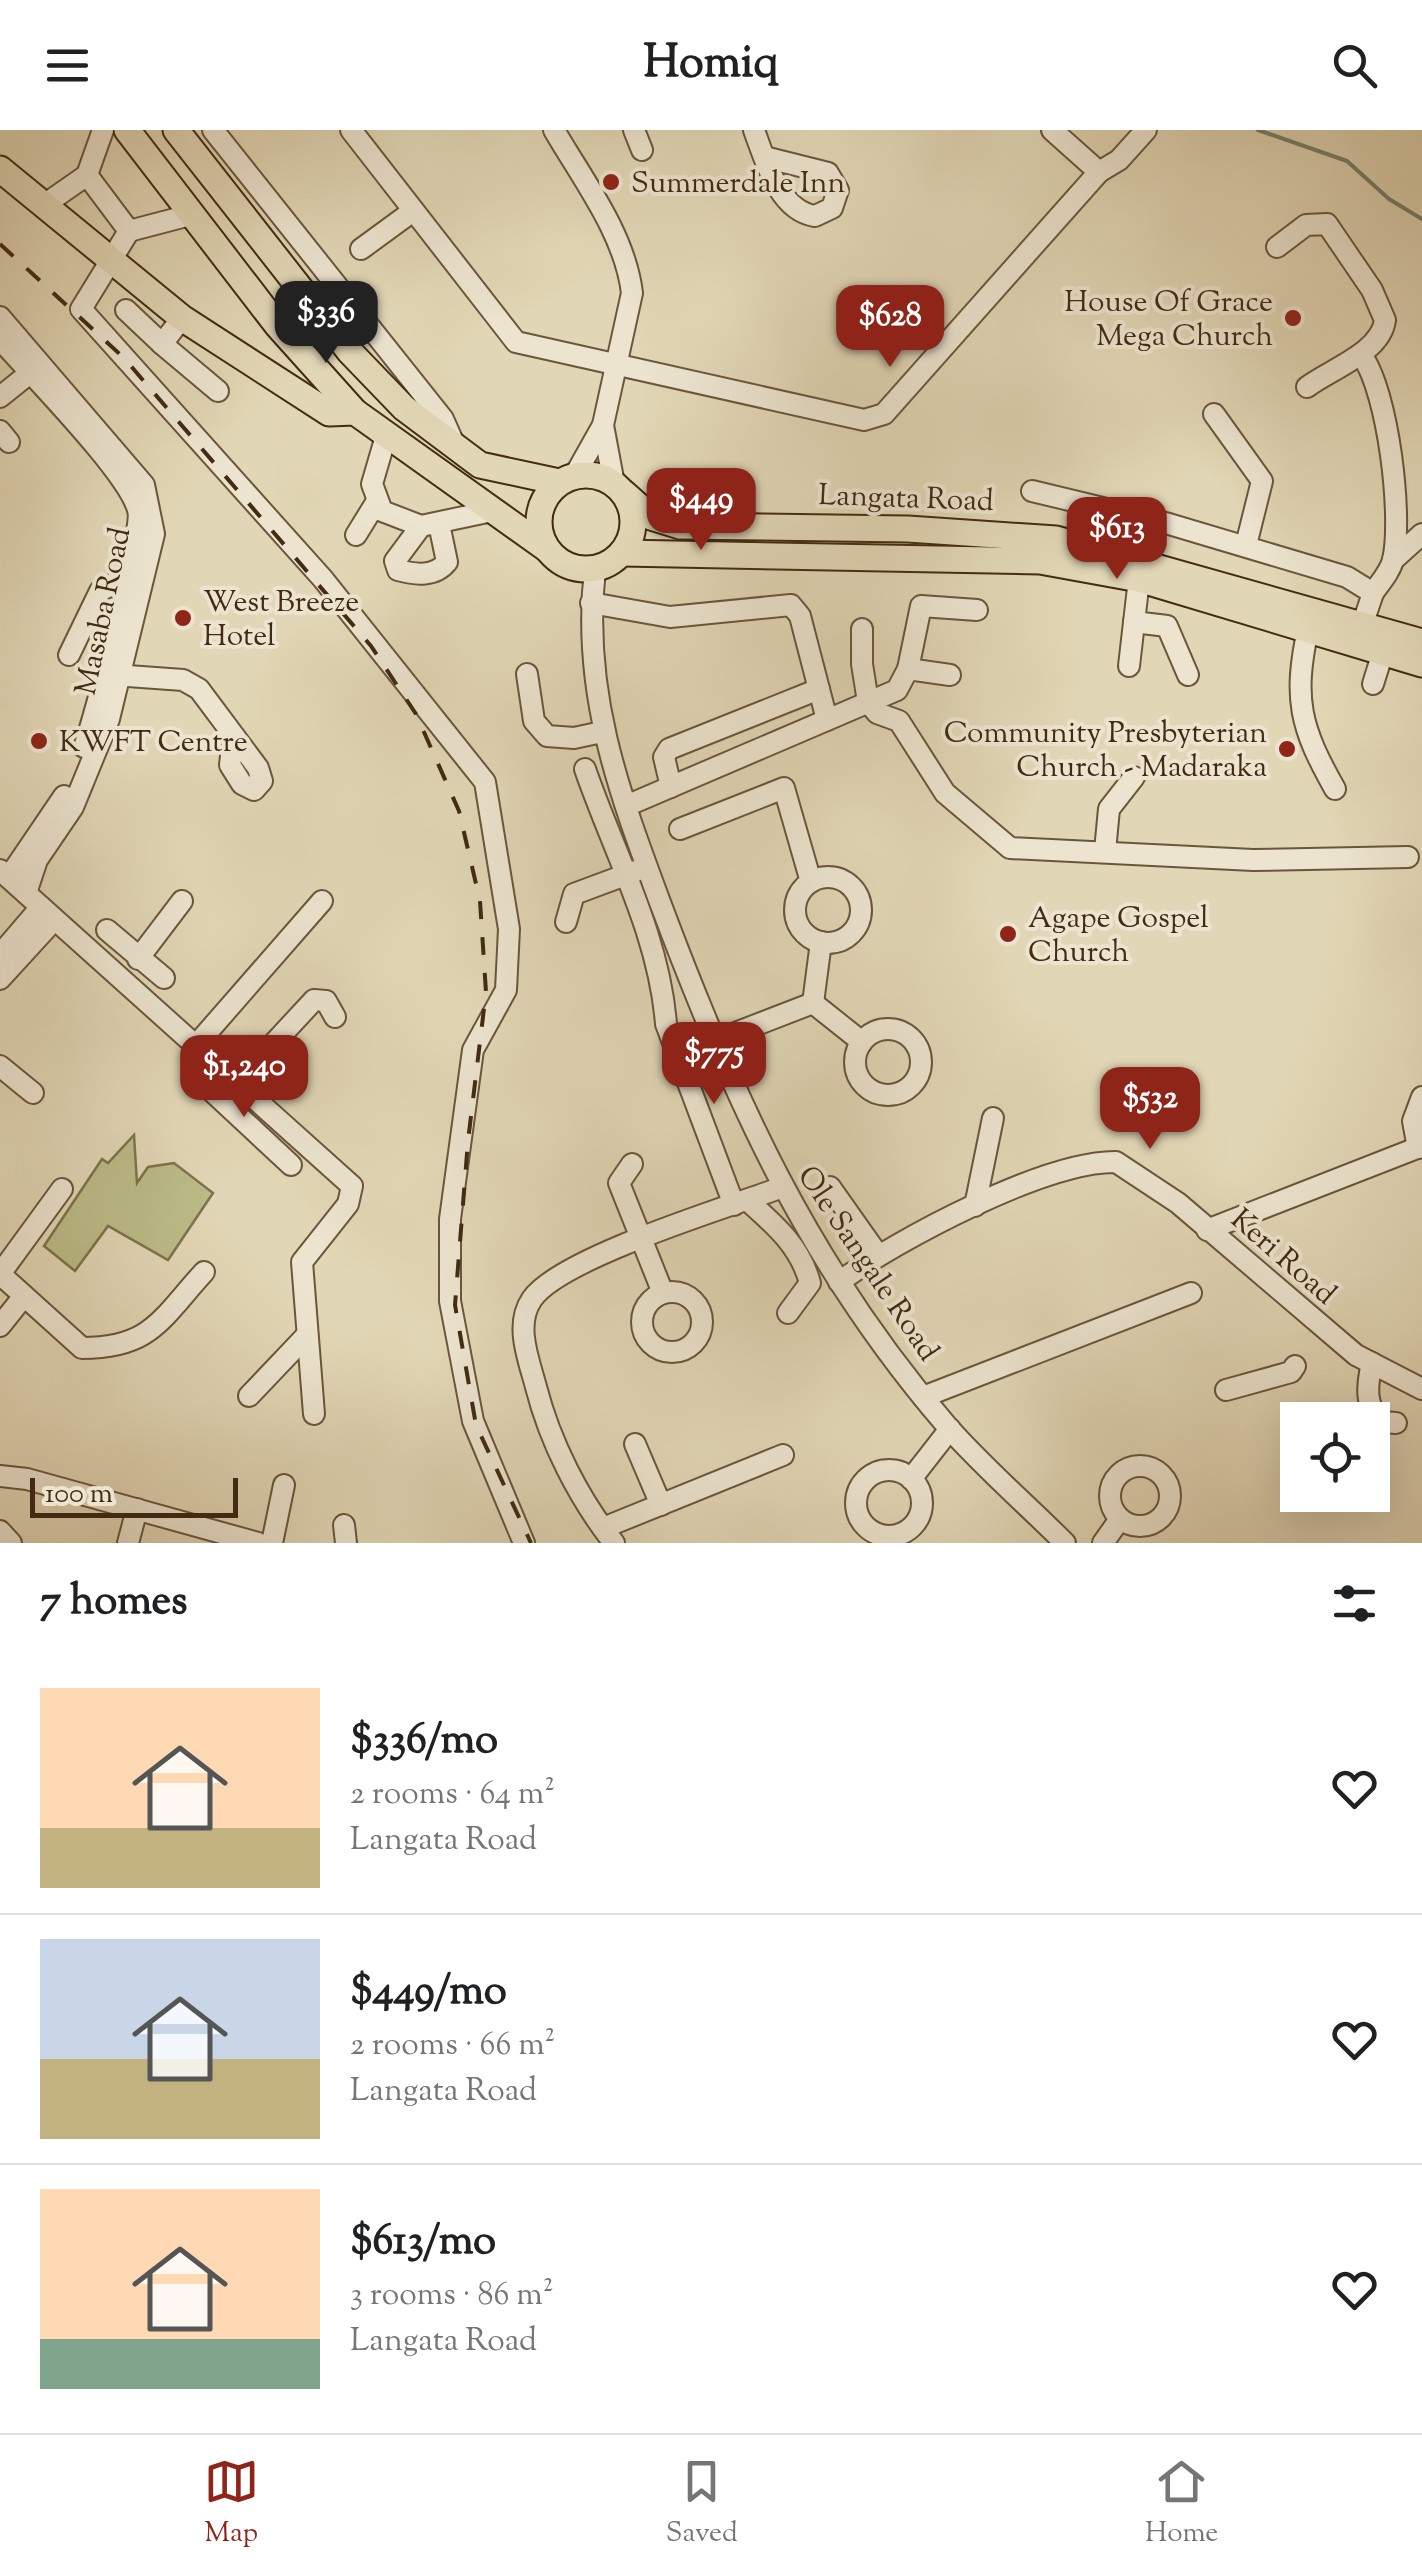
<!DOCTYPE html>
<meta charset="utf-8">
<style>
:root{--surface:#fff;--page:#f2f2f2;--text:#202124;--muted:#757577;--line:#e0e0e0;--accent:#8f2418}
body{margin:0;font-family:"Sorts Mill Goudy",serif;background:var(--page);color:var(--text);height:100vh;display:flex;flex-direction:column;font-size:38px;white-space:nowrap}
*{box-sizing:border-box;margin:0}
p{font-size:32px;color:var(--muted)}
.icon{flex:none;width:55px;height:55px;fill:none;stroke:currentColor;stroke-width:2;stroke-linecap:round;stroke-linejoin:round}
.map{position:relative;height:1413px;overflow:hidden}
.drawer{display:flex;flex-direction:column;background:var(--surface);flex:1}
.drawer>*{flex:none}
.controls{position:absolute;left:1280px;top:1272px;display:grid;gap:20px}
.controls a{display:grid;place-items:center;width:110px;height:110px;border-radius:0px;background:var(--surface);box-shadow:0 10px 40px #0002;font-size:50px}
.scale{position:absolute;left:30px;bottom:25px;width:208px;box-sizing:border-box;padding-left:10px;border:5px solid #422b12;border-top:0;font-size:28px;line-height:35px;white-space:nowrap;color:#422b12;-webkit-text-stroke:8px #ece4cf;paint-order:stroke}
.price{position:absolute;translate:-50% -85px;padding:0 22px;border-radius:20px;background:var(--accent);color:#fff;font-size:32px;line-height:65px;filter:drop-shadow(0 2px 5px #0008)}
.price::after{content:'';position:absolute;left:50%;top:60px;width:30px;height:22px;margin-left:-15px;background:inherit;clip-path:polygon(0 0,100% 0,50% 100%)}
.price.selected{background:#222;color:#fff}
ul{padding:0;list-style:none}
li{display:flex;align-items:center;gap:30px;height:250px;padding:0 40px}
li+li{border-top:2px solid var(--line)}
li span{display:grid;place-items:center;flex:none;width:280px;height:200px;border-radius:0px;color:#555}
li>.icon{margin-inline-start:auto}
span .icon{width:120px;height:120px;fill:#fffc;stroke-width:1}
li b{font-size:42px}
h2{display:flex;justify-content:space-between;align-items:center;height:120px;padding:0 40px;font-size:42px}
header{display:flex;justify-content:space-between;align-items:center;height:130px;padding:0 40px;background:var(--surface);font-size:45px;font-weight:800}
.menu{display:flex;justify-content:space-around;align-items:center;height:140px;border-top:2px solid var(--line);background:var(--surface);font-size:28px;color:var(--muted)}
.menu a{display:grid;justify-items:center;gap:5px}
.menu .selected{color:var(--accent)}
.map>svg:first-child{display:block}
</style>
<header><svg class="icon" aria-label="menu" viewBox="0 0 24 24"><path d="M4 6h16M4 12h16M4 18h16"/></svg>Homiq<svg class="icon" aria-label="search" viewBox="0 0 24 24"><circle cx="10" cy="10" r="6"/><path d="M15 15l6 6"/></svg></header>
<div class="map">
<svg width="1422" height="1413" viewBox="0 0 1422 1413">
<rect width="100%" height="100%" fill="#e1d6b5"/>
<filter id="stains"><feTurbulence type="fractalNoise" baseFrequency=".002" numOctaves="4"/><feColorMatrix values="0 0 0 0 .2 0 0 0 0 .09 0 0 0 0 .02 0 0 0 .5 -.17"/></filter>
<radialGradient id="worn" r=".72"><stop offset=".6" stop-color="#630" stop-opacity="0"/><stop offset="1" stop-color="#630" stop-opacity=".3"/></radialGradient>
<polygon fill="#bb8" stroke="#7e734d" stroke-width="2.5" points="134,1005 137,1053 148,1037 174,1033 213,1063 168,1130 108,1096 75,1141 44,1116 102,1029 108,1033"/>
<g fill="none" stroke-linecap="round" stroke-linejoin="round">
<polyline stroke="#74806d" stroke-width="4" points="1258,0 1347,31 1389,69 1422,89"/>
<g stroke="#6a563b" stroke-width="24">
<g id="minor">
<polyline points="213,0 443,289 455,316"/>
<polyline points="351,0 516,212 864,290 884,284 1099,42 1119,30 1146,0"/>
<path d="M554,0C583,50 625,104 632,163L603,295L614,354"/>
<polyline points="634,0 642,20"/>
<path d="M754,0C765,30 779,81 815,86L832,78L838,60L828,43L764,27"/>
<polyline points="1052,0 1099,42"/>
<polyline points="87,45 129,101 190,85"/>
<polyline points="44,75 87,45 103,0"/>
<polyline points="129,101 81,179 323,449 485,652 509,799 506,860 473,920 450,1089 450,1171 473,1291 524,1413"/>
<path d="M1277,117L1306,95L1327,94L1372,160L1385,190C1381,222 1333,238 1307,257"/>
<polyline points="361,119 413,81"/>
<polyline points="126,180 162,214 182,188"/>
<polyline points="0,187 144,355 154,404 109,589 73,677 37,730 26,763"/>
<path d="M0,209C30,244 128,342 138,380C144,400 95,588 84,617"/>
<polyline points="162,214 218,261"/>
<path d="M1362,226C1388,262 1403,386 1393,430C1390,442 1380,453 1373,463"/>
<polyline points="0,267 40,235"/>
<polyline points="1214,284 1262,351 1246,415"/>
<polyline points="0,301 9,312"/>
<polyline points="386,306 372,354 382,381 421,396 492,381"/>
<polyline points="575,345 602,297"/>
<polyline points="1032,361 1169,394 1347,447 1373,463 1363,493"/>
<path d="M421,396L395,431L398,440C416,445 435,447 447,432L439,394"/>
<polyline points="356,405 377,371"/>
<polyline points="1393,430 1422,404"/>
<path d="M595,439C581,562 619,662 661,775C734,970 809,1136 947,1296C983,1337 1026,1374 1065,1413"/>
<polyline points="591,473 670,487 791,475 800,486 827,590"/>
<polyline points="1134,492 1167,496 1188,545"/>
<polyline points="862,499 862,534 868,572 877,583 899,591 945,663 1010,718 1253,730 1408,727"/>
<path d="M1308,499C1293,569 1300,597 1335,659"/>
<polyline points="69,525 100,461 132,444"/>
<polyline points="1129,536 1139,449"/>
<polyline points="908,539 921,476 977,480"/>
<polyline points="527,544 534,591 547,606 574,608 602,602"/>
<polyline points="114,545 183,550 199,559 258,638 262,651 254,660 242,654 230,635 233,609"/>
<polyline points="1373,554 1383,522"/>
<path d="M585,639C614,723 659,804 666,894L734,1075"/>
<polyline points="671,657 664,627 669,619 819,559"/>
<polyline points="626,676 897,560 908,539 950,545"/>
<polyline points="680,699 784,658 811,752"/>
<polyline points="1105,721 1109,679 1134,647"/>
<polyline points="0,740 352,1056 348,1074 302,1132 314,1284"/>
<polyline points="9,747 64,666"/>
<circle cx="828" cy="780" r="33"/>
<polyline points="566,792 574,764 636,741"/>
<polyline points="107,800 164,848"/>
<polyline points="0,825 41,777"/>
<polyline points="138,829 182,771"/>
<polyline points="0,849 54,790"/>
<polyline points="813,873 862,912"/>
<polyline points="813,873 821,812"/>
<circle cx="888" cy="932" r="33"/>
<polyline points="712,912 813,873"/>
<polyline points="198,913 322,771"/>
<polyline points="0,936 33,963"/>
<polyline points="203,953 291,1035"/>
<polyline points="254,965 269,944 262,926 314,870 326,871 335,887"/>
<polyline points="1418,1018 1413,991 1422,967"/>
<polyline points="632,1034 619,1053 663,1163"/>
<polyline points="830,1057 878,1125"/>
<path d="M62,1059L0,1144L82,1218C151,1218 161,1189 204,1142"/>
<path d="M747,1070C775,1095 800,1116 810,1153L788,1183"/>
<polyline points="975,1076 993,988"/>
<polyline points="1207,1100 1422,1016"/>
<path d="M839,1152C897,1110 1045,1031 1116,1032L1178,1073L1356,1225L1422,1259"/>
<circle cx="672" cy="1192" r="30"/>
<polyline points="0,1196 24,1166"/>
<path d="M1372,1233C1367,1255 1364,1276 1382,1292L1396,1293"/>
<polyline points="1226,1260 1291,1242 1295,1236"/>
<polyline points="249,1266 307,1205"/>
<polyline points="923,1267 1191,1163"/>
<polyline points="635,1314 661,1375"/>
<circle cx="1140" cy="1366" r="30"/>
<circle cx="889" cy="1373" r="33"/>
<polyline points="0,1346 27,1349 258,1413"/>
<polyline points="911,1349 950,1299"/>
<polyline points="344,1395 346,1413"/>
<polyline points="603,1398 783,1325"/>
<polyline points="0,1401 11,1413"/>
<polyline points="128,1413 137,1379"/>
<polyline points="272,1413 284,1355"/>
<path d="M614,1413C579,1369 550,1312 536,1257C529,1230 514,1195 532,1169C560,1128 728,1077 780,1058"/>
<polyline points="1103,1413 1120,1389"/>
</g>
</g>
<g stroke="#422b12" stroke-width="29">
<g id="major">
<polyline points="127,0 277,195 355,282 547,419"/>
<polyline points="176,0 350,222 404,278 480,335 559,352"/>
<polyline points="0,39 182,188 329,283 355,282"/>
<circle cx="586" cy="392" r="47"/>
<polyline points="624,363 651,387 680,396 908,399 1056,409 1422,512"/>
<polyline points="622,423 1040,431 1139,449 1422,534"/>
</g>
</g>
<use href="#minor" stroke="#ece4cf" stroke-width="20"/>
<use href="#major" stroke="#e1d6b5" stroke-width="25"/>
<polyline stroke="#422b12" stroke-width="4" stroke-dasharray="18 18" stroke-linecap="butt" points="0,114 124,228 371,516 416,584 459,681 480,771 486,862 468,1011 455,1175 476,1295 531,1413"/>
</g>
<g fill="#8f2418" stroke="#ece4cf" stroke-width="4">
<circle cx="611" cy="52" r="10"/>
<circle cx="1293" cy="188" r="10"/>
<circle cx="183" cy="488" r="10"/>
<circle cx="39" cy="611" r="10"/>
<circle cx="1287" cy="619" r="10"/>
<circle cx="1008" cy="804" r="10"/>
</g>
<g text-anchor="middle" stroke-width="8" stroke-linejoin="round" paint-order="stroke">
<g font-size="30" fill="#422b12" stroke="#ece4cf" text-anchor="start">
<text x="631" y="62">Summerdale Inn</text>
<text x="1273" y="181" text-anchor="end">House Of Grace<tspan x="1273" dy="34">Mega Church</tspan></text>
<text x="203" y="481">West Breeze<tspan x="203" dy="34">Hotel</tspan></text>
<text x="1267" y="612" text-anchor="end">Community Presbyterian<tspan x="1267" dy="34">Church - Madaraka</tspan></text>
<text x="59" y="621">KWFT Centre</text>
<text x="1028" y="797">Agape Gospel<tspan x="1028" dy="34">Church</tspan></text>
</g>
<g font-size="30" fill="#422b12" stroke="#ece4cf">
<text transform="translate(906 367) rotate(2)" y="10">Langata Road</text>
<text transform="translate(102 481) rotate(-78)" y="10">Masaba Road</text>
<text transform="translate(1284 1126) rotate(41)" y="10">Keri Road</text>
<text transform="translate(869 1133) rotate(56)" y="10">Ole Sangale Road</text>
</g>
</g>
<rect width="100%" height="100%" filter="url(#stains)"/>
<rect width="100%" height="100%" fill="url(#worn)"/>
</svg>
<div class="controls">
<a><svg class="icon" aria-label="locate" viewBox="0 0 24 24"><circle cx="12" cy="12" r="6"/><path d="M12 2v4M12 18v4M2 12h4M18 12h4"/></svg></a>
</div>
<div class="scale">100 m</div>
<b class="price selected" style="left:326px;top:236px">$336</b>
<b class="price" style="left:890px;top:240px">$628</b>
<b class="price" style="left:701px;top:423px">$449</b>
<b class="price" style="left:1117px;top:452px">$613</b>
<b class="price" style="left:714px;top:977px">$775</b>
<b class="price" style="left:244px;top:990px">$1,240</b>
<b class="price" style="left:1150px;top:1022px">$532</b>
</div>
<section class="drawer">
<h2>7 homes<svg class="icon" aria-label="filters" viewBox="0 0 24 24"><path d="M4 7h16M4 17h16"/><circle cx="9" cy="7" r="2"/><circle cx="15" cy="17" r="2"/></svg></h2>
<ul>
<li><span style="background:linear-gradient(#ffd9b3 70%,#c2b280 0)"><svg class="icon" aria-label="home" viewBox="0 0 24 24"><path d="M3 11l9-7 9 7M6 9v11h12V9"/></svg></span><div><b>$336/mo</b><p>2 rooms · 64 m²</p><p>Langata Road</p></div><svg class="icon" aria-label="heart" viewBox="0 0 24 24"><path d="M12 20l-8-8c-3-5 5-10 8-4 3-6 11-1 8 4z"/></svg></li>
<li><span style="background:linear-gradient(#c9d6e8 60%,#c2b280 0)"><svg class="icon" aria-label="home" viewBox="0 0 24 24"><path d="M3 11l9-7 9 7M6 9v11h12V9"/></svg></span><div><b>$449/mo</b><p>2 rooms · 66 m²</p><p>Langata Road</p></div><svg class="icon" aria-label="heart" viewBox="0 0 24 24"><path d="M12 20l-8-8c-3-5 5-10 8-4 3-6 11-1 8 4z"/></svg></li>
<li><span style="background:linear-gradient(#ffd9b3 75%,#7fa58c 0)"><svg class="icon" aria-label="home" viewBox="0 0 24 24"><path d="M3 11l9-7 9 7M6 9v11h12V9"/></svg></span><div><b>$613/mo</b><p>3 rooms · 86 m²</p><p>Langata Road</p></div><svg class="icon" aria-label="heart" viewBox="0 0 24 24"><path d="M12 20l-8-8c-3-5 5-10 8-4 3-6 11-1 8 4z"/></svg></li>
</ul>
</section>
<nav class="menu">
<a class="selected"><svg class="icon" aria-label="map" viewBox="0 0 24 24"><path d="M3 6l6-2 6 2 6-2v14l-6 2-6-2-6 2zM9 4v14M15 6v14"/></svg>Map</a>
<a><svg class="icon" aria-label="saved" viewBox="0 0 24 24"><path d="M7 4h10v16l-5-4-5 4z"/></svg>Saved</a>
<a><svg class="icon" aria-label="home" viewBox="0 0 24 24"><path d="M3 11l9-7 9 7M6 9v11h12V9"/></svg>Home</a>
</nav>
